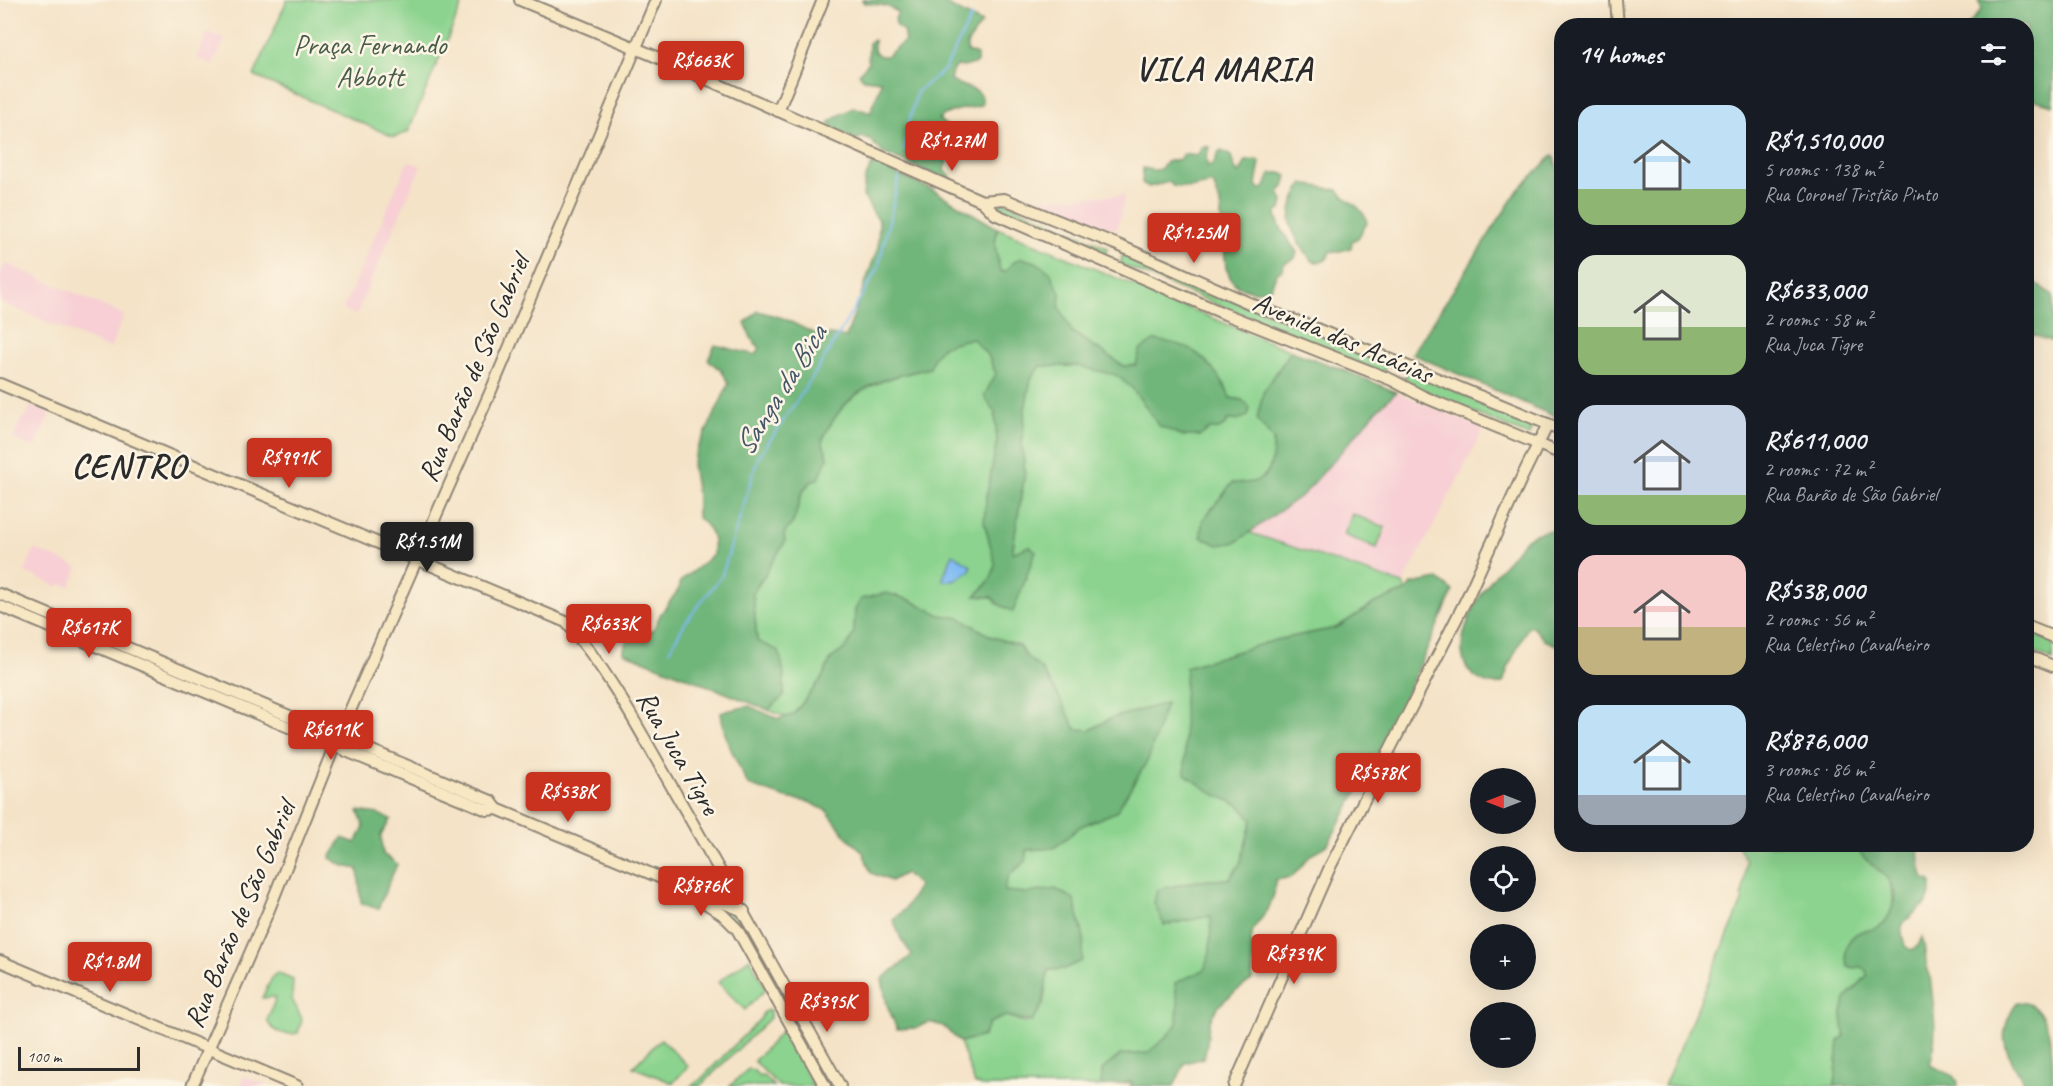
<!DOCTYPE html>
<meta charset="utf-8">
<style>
:root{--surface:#171b24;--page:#242831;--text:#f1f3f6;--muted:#9ea1a6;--accent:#c8321e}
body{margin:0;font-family:Caveat,sans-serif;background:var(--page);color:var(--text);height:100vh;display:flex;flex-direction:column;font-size:22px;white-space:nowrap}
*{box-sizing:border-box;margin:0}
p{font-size:20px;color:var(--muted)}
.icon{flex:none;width:33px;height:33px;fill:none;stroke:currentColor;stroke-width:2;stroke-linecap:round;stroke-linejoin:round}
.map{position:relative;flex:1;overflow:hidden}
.details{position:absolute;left:1554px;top:18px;width:480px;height:834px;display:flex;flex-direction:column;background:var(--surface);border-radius:24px;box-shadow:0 6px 24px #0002}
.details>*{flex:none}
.needle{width:39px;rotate:270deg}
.tools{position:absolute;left:1470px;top:768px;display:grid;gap:12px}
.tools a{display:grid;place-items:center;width:66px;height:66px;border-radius:50%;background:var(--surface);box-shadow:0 6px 24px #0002;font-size:30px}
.scale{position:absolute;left:18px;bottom:15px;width:122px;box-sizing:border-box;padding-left:6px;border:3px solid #2b2b2b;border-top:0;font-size:16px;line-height:21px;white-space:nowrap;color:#2b2b2b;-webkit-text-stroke:4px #fcf5e5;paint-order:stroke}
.price{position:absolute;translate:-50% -51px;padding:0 14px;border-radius:6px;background:var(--accent);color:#fff;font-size:20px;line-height:39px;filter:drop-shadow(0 2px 3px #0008)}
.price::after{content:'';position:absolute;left:50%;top:36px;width:18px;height:14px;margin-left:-9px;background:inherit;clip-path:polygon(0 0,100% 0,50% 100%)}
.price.current{background:#222;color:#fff}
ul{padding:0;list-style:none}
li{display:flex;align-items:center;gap:18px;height:150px;padding:0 24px}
li span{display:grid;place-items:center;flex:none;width:168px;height:120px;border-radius:18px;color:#555}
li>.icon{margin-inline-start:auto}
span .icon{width:72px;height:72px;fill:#fffc;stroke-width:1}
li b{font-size:26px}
h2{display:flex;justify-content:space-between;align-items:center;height:72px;padding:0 24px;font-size:26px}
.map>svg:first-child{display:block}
</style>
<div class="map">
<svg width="2053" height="1086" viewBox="0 0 2053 1086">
<rect width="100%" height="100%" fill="#fcf5e5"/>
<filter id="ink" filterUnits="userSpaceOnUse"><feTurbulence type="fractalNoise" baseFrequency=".0167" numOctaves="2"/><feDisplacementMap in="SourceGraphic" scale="12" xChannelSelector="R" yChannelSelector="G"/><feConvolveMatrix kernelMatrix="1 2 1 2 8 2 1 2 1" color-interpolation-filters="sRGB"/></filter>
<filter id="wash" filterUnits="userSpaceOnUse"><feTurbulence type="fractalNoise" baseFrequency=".008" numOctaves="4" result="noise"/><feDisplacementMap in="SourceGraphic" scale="24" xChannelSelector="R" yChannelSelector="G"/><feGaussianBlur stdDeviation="1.35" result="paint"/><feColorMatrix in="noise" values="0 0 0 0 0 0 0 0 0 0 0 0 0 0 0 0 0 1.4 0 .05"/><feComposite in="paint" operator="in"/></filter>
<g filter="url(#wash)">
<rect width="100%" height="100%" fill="#f4e3c7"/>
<g fill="#f7cfd4">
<polygon points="208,32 225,40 213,65 197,58"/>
<polygon points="408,161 421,166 356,315 343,309"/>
<polygon points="1125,195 1117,230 1030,199"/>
<polygon points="5,263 124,315 110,349 0,302 0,275"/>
<polygon points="1396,392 1484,429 1403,584 1248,532 1305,493 1380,407"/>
<polygon points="31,405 50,413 35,448 13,439 22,417 26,418"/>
<polygon points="34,549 78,567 70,587 61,583 59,587 25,572"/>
<polygon points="244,1076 261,1083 268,1086 240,1086"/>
</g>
<g fill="#8bd38e" stroke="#5b7f5c" stroke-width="1.5">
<polygon points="287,0 464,0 408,132 394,137 254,76"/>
<polygon points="1002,201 1107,248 1105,256 998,211"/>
<path d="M997,228L1291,351L1263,393C1269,419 1288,473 1251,483C1246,485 1238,483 1232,483L1202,521L1236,542L1248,532L1403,584L1406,591L1375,603L1336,628L1276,640L1186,667L1212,793L1239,805L1252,820L1240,864L1229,879L1197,881L1157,890L1164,925L1211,916L1210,952L1205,970L1175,983L1178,1003L1177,1024L1168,1035L1148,1053L1120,1055L1102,1070L1101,1086H981L975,1084L960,1042L983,1036L989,1023L1006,1016L1027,1023L1043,1004L1048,970L1064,969L1056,889L1028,893L1003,892L1009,875L1026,861V850L1054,848L1081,826L1116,812L1166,704L1112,718L1090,730L1076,729L1042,670L1027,657L1018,645L992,637L960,618L940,615L910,600L898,598L855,610L854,632L847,647L831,659L822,678L793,715L786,717L768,710L783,696L757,641L753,593L765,575L784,533L793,523L800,496L828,457L822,441C846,388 876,381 929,368C938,342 948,344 973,338L989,357L996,374L985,396L995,413L997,441L986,500L985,522L995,563C994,578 986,586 975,596L992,597L998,604L1020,592L1025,579L1012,554L1025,472L1022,445L1025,409L1031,378L1041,366C1063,366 1096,364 1116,375C1136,386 1147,408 1159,426L1200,436L1210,429H1219L1227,420H1237L1242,400L1230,398L1224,383L1136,366H1124L1072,332L1059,306L1060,293L1012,263L1005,272L999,271L995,245Z"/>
<polygon points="1123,254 1387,362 1383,373 1120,264"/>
<polygon points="1408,370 1533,424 1529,436 1403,383"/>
<polygon points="1352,514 1385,527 1377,548 1344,535"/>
<polygon points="2026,630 2053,642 2053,661 2027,649"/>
<path d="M1738,845H1856C1859,854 1868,859 1875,865C1890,877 1899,897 1889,915C1883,927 1875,930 1863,931L1860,967L1867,969V976L1850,993L1842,1013L1844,1036L1839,1041L1835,1086H1664L1742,902L1746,861Z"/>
<polygon points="696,895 728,908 743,925 775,985 773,986 740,927"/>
<polygon points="750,958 766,989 745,1010 718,982"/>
<path d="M277,973L293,980L292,999L302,1019L298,1033C286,1036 274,1033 267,1021L276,997L262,998L273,976Z"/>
<polygon points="768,1010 770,1011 770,1018 700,1086 691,1086 700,1080 761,1018 763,1012"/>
<polygon points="786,1027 818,1086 779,1086 754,1061"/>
<polygon points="661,1039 688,1066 673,1083 633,1067"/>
<polygon points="748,1069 753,1070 760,1077 762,1075 774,1086 730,1086"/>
</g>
<g fill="#70b579" stroke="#4e7052" stroke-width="1.5">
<path d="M862,0H938L982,23L967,44V51L977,55V63L964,67L956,66L952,71L950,81L977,91L982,97V105C968,110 951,108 939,119C951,134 965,126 956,152L941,151L940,154L947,161L944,170L951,177L953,183L883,153L869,139L860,137L858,140C848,138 843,131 833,130L829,123C836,115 846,113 854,107L871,113C871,101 881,93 881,81L864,79L859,74L868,63L869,43L874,40V51L880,56H886L905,41L903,31L897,27L895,19L898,12L887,6L864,3Z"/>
<polygon points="1978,0 2053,0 2053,105 2035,100 2027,87 2026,26 1968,25 1982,9"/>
<path d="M1205,146L1209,147L1206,158L1208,167L1215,161L1218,153L1222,151L1231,156L1234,167L1238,173L1242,169L1246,161L1256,160L1260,162L1256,184L1258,188L1262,189L1265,187L1270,174C1277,172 1281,172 1287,176L1284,187L1279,192L1283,201L1281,210L1276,212C1276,224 1289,241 1297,252L1295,258L1284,264L1283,270L1277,272L1272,285L1267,291H1253L1237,286L1231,279L1226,268L1220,203L1213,183L1190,188L1173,186L1169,182L1149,187L1142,183L1143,168C1153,170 1160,173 1166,162L1180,159L1184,154L1197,156L1202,147Z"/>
<polygon points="1553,155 1562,182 1561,419 1412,354 1518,190"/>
<path d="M873,163L933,190L997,228L995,245L1000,271L1005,272L1012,263L1021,258L1036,262L1050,272L1060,293L1059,306L1072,332L1124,366L1136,365L1140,350L1155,340C1164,342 1175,343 1183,346C1205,354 1222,378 1230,398L1242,400L1250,408L1248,416L1237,420H1227V424L1219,429H1210L1200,436H1183L1159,426L1133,389L1116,375L1077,366H1040L1031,378L1025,409L1022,445L1025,472L1012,553L1029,546L1036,551L1013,612L998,604L992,597L975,596C985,587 994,578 995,563L984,522L986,500L997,441L995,413L984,396L996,374L989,357L972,338C948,345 938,342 930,368C876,380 845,388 822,441L828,457L819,478C796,488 802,502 793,522C791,526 787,530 784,533L785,542L753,593L757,641L779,651L784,673V696L768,710L623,652L629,631H653L660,615L679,589L681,581L713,555C714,536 713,530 697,517V496L692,464L698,447L709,426L729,383L721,370L708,360L715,345L756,355L760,348L752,340L745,323L758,311L783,318L813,333L846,337L878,247L879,220C872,213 869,204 863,196L865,179Z"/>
<path d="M1303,184L1338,190C1348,204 1363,205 1367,223L1358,238L1352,241L1351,248L1337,252L1330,251C1328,261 1322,264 1312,261C1290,232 1281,217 1303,184Z"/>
<polygon points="2027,278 2053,295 2053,342 2027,333"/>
<path d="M1291,351L1344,370L1396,392L1380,407L1305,493L1236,542L1218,545L1201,537L1202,521L1232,483C1269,484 1271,474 1274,441L1257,419L1263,393Z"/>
<path d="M1561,527V647L1544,640L1533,627H1528L1509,665L1503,683C1492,687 1483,683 1474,676C1446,653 1474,602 1491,580C1497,572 1505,564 1512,556C1518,548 1522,541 1531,536C1541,530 1552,532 1561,527Z"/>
<path d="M1438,579L1453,591L1409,689L1398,719L1328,844L1310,856L1292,877L1276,880L1274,894L1268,910L1253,929L1251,942L1254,952L1252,980C1236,992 1214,1003 1209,1025C1207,1037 1208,1046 1204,1058L1185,1063L1174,1086H1130L1132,1082L1101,1086L1102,1070L1121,1055L1148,1053L1168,1035L1177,1024L1178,1003L1175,983L1204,970L1210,952L1211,916L1164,925L1154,903L1157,890L1197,881L1229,879L1240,864L1252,820L1239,805L1212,793L1185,774L1184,698L1186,667L1276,640L1336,628L1375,603L1406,591L1412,584Z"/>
<path d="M886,593L910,600L940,615L960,618L992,637L1018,645L1027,657L1042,670L1058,695L1076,729L1090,730L1112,718L1166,703L1148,760L1116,812L1081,826L1054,848L1026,850V861L1009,875L1004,891L1028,893L1056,889L1074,899L1084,938L1082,961L1064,969L1048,970L1043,1004L1032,1022L1006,1016L989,1023L983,1036L960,1042L943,1026L929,1022L916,1028L897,1029L887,1005L882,979L912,955L901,939L893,920L905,909L919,886L905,873L891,881L871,873L863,852L846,836L827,811L809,802L786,798L748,785C737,761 723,739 721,712L749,706L778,719L793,715L822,678L831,659L847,647L854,632L855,610L861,599Z"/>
<polygon points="358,811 378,814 391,819 381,835 383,854 397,864 378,909 361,903 358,869 344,866 330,858 342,838 356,843 364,827"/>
<path d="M1856,845H1918L1921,869L1924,879L1931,881C1934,911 1905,913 1902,927C1901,933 1904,941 1905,946L1911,950L1918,946L1922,937C1927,949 1923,962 1930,975C1933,1006 1939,1034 1930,1065L1952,1075L1958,1082L1957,1086H1835L1839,1041L1844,1036L1842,1013L1845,999L1867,976L1866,969L1860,967L1853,968L1848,966C1843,952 1846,937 1862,931C1869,929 1874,931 1880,926C1885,923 1889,916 1891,911C1893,906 1895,898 1894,892C1889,871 1862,863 1856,845Z"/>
<path d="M2017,1002C2053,1002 2053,1053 2053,1086H2026C2007,1050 1993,1041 2017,1002Z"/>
</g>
<polygon fill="#80bbf2" stroke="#56738e" stroke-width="1.5" points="953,554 971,566 970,571 954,581 943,581 944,575"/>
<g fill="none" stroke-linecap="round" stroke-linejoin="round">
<g stroke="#80bbf2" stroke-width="2">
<polyline points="977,2 978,0"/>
<polyline points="904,151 908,126 917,92 945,69 972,16"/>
<polyline points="669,651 685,623 722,575 758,458 814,375 878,269 899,177"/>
</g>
</g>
</g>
<g filter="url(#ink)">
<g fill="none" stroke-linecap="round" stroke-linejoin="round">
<g stroke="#908779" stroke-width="14">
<g id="secondary">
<polyline points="520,0 652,55 982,201 995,214 1225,314 1392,380 1422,396 1562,454"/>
<polyline points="1616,0 1618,26"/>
<polyline points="778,111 823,0"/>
<polyline points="982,201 1004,199 1118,245 1258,307 1307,325 1562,430"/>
<path d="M0,384L566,622C609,671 640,731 672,787C729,886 784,986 840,1086"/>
<polyline points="0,594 491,801 497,809 680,886 744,911"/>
<polyline points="0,606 487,810 497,809"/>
<polyline points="2026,626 2053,637"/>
<polyline points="2026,655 2053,666"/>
<polyline points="698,898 722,914 737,929 825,1086"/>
<polyline points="0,961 297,1086"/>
<polyline points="192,1086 268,912 334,747 493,386 656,0"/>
<polyline points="1234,1086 1330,867 1467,598 1520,481 1548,424"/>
</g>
</g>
<use href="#secondary" stroke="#f8e7c3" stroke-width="10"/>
</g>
</g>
<g text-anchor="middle" stroke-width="5" stroke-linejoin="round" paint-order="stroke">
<g font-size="28" fill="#485d49" stroke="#fcf5e5">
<text x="370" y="54">Praça Fernando<tspan x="370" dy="32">Abbott</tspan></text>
</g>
<g font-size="28" fill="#2b2b2b" stroke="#fcf5e5">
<text transform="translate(1343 337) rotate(23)" y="10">Avenida das Acácias</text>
<text transform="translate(473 368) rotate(-67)" y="10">Rua Barão de São Gabriel</text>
<text transform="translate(679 752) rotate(60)" y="10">Rua Juca Tigre</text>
<text transform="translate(239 914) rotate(-67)" y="10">Rua Barão de São Gabriel</text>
</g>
<g font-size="30" font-style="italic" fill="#445667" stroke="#fcf5e5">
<text transform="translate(780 390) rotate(-58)" y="10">Sanga da Bica</text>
</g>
<g font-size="34" font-weight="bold" letter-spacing="1.5" fill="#2b2b2b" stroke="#fcf5e5">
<text x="1224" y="80">VILA MARIA</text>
<text x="129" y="477">CENTRO</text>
</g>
</g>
</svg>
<div class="tools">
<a><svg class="needle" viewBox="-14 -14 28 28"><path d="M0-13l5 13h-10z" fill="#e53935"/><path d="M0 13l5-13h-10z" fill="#9ea1a6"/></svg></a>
<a><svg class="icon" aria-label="locate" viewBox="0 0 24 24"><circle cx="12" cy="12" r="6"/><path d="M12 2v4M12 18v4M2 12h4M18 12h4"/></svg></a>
<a>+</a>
<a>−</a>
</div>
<div class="scale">100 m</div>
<b class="price" style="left:701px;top:92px">R$663K</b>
<b class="price" style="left:952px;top:172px">R$1.27M</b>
<b class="price" style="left:1194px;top:264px">R$1.25M</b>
<b class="price" style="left:289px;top:489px">R$991K</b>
<b class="price current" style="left:427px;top:573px">R$1.51M</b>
<b class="price" style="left:609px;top:655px">R$633K</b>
<b class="price" style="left:89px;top:659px">R$617K</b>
<b class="price" style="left:331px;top:761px">R$611K</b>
<b class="price" style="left:1378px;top:804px">R$578K</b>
<b class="price" style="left:568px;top:823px">R$538K</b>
<b class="price" style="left:701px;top:917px">R$876K</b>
<b class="price" style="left:1294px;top:985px">R$739K</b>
<b class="price" style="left:110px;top:993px">R$1.8M</b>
<b class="price" style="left:827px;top:1033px">R$395K</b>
<section class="details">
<h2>14 homes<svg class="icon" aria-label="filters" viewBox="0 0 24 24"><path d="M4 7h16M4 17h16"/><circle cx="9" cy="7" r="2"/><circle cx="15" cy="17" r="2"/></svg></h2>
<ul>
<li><span style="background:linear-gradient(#bfe0f5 70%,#8fb573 0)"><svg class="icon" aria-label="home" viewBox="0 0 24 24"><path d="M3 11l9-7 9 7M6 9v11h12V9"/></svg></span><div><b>R$1,510,000</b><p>5 rooms · 138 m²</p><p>Rua Coronel Tristão Pinto</p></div></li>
<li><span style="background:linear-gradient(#dfe7d0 60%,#8fb573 0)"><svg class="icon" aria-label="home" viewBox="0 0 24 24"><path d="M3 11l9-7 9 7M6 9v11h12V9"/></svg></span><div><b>R$633,000</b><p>2 rooms · 58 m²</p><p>Rua Juca Tigre</p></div></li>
<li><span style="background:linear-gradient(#c9d6e8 75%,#8fb573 0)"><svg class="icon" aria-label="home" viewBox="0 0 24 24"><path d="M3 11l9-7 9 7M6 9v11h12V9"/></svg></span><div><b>R$611,000</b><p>2 rooms · 72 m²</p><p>Rua Barão de São Gabriel</p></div></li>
<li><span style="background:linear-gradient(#f6c9c9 60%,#c2b280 0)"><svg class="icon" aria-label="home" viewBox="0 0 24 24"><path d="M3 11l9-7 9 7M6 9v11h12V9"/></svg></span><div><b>R$538,000</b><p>2 rooms · 56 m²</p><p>Rua Celestino Cavalheiro</p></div></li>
<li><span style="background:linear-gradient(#bfe0f5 75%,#9aa5b1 0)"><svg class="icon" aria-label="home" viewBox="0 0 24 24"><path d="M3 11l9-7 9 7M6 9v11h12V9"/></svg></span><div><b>R$876,000</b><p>3 rooms · 86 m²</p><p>Rua Celestino Cavalheiro</p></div></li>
</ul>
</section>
</div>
